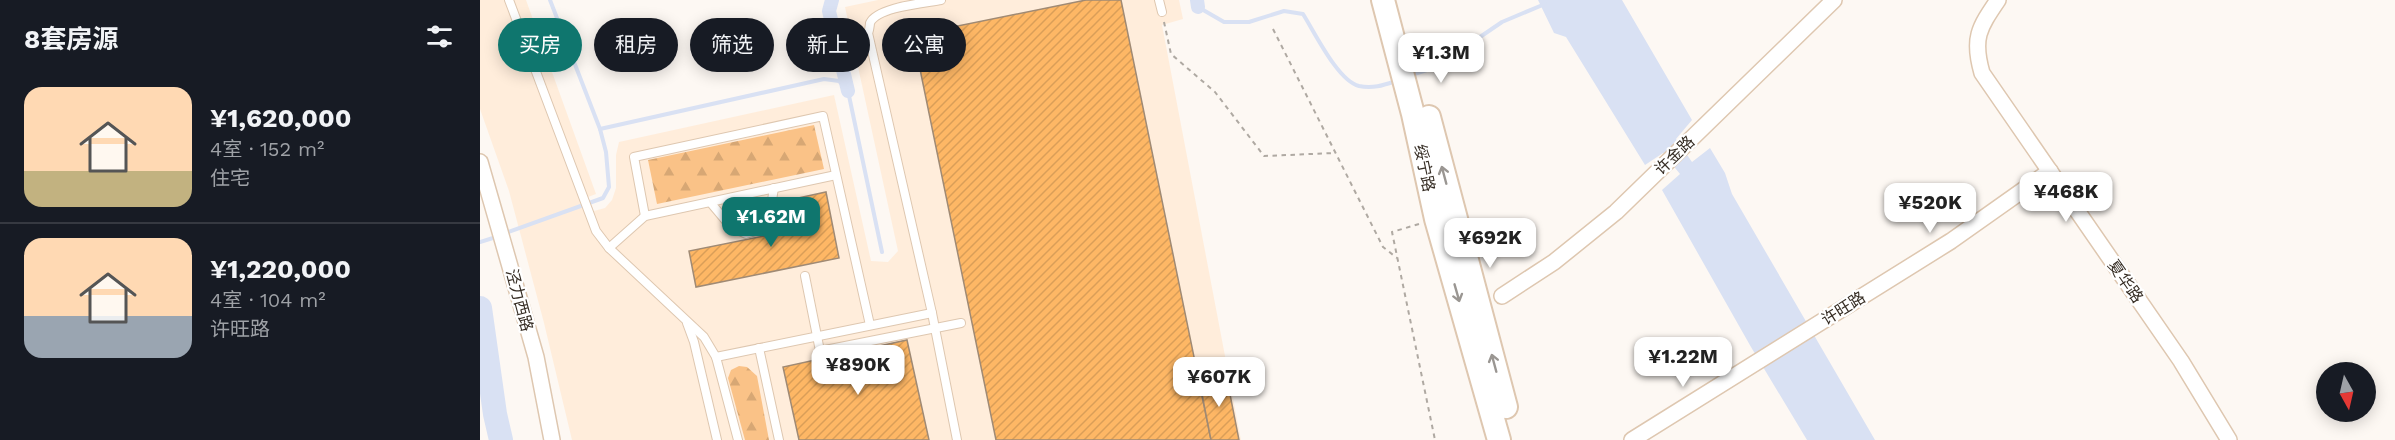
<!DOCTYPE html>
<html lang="zh">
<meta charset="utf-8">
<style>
:root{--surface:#171b24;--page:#242831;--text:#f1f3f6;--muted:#9ea1a6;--line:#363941;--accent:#0f766e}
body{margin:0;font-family:"Work Sans","Noto Sans SC",sans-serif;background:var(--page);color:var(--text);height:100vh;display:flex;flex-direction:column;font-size:22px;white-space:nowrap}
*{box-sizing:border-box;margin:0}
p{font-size:20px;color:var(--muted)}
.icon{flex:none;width:33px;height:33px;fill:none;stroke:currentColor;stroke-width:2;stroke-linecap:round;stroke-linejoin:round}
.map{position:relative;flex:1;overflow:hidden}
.sheet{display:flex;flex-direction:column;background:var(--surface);width:480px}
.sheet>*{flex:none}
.banner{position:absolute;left:18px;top:18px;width:570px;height:54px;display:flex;gap:12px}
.needle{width:39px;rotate:172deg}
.buttons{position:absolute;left:1836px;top:362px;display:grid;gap:12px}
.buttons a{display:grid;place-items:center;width:60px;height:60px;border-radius:50%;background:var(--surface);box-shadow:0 3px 15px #0003;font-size:30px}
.price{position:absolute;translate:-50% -51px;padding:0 14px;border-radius:12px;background:#fff;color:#222;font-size:20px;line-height:39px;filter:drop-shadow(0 2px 3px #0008)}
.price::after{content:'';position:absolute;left:50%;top:36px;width:18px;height:14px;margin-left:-9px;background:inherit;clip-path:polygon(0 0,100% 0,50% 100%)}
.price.current{background:var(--accent);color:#fff}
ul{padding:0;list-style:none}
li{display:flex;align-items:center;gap:18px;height:150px;padding:0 24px}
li+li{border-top:2px solid var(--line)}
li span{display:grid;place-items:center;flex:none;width:168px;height:120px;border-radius:18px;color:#555}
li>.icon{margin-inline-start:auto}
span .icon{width:72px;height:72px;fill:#fffc;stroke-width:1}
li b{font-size:26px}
h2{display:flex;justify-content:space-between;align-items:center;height:72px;padding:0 24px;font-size:26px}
.tag{padding:0 21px;border-radius:27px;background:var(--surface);box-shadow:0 3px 15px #0003;font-size:21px;line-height:54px}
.tag.current{background:var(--accent);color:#fff}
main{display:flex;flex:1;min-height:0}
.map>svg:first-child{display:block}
</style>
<main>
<section class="sheet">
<h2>8套房源<svg class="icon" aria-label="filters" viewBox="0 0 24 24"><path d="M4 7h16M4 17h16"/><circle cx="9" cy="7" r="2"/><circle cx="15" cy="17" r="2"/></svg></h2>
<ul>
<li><span style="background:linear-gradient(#ffd9b3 70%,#c2b280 0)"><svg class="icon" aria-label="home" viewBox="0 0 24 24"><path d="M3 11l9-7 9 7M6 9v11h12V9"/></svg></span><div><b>¥1,620,000</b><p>4室 · 152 m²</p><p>住宅</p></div></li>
<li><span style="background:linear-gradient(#ffd9b3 65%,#9aa5b1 0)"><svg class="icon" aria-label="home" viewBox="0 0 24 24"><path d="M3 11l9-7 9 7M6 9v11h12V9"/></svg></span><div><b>¥1,220,000</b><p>4室 · 104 m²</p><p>许旺路</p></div></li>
</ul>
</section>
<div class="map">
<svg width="1915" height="440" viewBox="0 0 1915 440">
<defs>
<pattern id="forest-firs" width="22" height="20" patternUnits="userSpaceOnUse" patternTransform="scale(1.5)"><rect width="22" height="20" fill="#fac287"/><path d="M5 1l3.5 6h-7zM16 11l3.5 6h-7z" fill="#d7a774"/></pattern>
<pattern id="building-hatch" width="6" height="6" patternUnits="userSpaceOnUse" patternTransform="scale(1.5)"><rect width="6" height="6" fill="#feb765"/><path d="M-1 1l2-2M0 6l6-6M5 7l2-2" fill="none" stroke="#da9e58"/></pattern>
</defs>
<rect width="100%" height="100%" fill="#fdf8f3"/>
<polygon fill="#ffeddb" points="0,0 46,0 116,194 108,197 114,211 125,208 132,200 136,188 136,155 139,142 354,95 391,261 408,262 418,251 365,7 398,0 699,0 703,19 682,25 761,440 92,440 64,323 29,191 0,109"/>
<g fill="url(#forest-firs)">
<polygon points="334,125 344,169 177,204 168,160"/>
<polygon points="259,366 267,367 277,376 289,440 265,440 248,378 251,370"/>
</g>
<polygon fill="#d9e1f3" points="1058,0 1142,0 1212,120 1196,139 1212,162 1230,148 1245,173 1252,194 1395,440 1327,440 1271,347 1182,190 1200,174 1183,153 1165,165 1086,37 1074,33"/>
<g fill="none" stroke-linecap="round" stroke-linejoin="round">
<g stroke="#d9e1f3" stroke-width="4">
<path d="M718,7L744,22H769L804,11L823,14C835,33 858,81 879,86C893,89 904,85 916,81"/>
<polyline points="931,75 966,64 989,52 1000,37 1022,22 1065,4"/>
<polyline points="120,129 344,79 359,81 368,91 402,252"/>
<polyline points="23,234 123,198 129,187 126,152 120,129 70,0"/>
<polyline points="0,242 16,237"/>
</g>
<g stroke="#d9e1f3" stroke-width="14">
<polyline points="352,0 349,11 368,91"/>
<polyline points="717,0 718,7"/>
</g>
<polyline stroke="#d9e1f3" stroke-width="24" points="0,308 15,414 21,440"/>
</g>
<g fill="url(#building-hatch)" stroke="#a08a74" stroke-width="1.5">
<polygon points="606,0 641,0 731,440 516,440 433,35"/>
<polygon points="346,192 359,258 216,287 209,251 324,228 318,198"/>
<polygon points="427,340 449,440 319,440 303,367"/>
<polygon points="746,374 759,440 731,440 719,379"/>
</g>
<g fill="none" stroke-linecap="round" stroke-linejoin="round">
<g stroke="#dec7b0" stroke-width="10">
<g id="lane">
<polyline points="29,0 116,231 129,248 224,337 236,357 258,440"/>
<path d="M461,0C445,3 397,7 390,23C390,24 389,32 388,33L452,313L477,440"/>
<polyline points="679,0 682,12"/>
<polyline points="230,202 251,227 266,234 279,230 290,212 294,188"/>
<polyline points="165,216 154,157 343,116 390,325"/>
<polyline points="129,248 165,216 356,175"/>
<polyline points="325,276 340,351 481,323"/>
<polyline points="207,323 214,342 237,440"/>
<polyline points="279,348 299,440"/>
<polyline points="236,357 452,313"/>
</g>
</g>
<g stroke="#dec7b0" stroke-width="18">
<g id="street">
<path d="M1518,0C1499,28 1492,38 1502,73L1701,361L1749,440"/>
<polyline points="0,162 56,357 72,440"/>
<polyline points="1022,296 1074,262 1136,212 1354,0"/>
<polyline points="1152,440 1471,241 1570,171"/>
</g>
</g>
<g stroke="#dec7b0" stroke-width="26">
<g id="secondary">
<polyline points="903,0 933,114 956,219 1019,440"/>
<polyline points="949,117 1026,407"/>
</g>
</g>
<g stroke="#afa9a2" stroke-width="2" stroke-dasharray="4.5 4.5" stroke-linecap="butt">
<polyline points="684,22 691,54 735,92 784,156 855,153"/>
<polyline points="793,29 903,247 917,258"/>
<polyline points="939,224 912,232 955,440"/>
</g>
<use href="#lane" stroke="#fff" stroke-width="8"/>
<use href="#street" stroke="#fff" stroke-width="15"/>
<use href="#secondary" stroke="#fff" stroke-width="22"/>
</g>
<defs><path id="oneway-shaft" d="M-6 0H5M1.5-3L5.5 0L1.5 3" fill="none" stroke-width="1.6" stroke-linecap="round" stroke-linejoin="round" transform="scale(1.5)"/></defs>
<g stroke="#9a9692">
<use href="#oneway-shaft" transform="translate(964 175) rotate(-105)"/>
<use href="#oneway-shaft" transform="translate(977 293) rotate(74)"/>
<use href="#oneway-shaft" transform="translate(1014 363) rotate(-105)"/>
</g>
<g text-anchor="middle" stroke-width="4.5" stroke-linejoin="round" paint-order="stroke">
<g font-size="16" fill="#362d24" stroke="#fff">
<text transform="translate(1194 155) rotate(-44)" y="6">许金路</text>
<text transform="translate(945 168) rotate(78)" y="6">绥宁路</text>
<text transform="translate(1646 281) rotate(55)" y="6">夏华路</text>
<text transform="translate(40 300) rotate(75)" y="6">泾力西路</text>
<text transform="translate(1363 308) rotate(-32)" y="6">许旺路</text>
</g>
</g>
</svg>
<div class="buttons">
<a><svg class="needle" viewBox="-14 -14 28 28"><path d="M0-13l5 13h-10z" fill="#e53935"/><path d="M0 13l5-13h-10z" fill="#9ea1a6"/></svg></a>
</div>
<b class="price" style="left:961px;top:84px">¥1.3M</b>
<b class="price" style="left:1586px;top:223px">¥468K</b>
<b class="price" style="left:1450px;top:234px">¥520K</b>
<b class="price current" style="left:291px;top:248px">¥1.62M</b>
<b class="price" style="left:1010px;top:269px">¥692K</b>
<b class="price" style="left:1203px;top:388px">¥1.22M</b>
<b class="price" style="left:378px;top:396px">¥890K</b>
<b class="price" style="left:739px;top:408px">¥607K</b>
<div class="banner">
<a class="tag current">买房</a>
<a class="tag">租房</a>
<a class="tag">筛选</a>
<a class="tag">新上</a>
<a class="tag">公寓</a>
</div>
</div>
</main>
